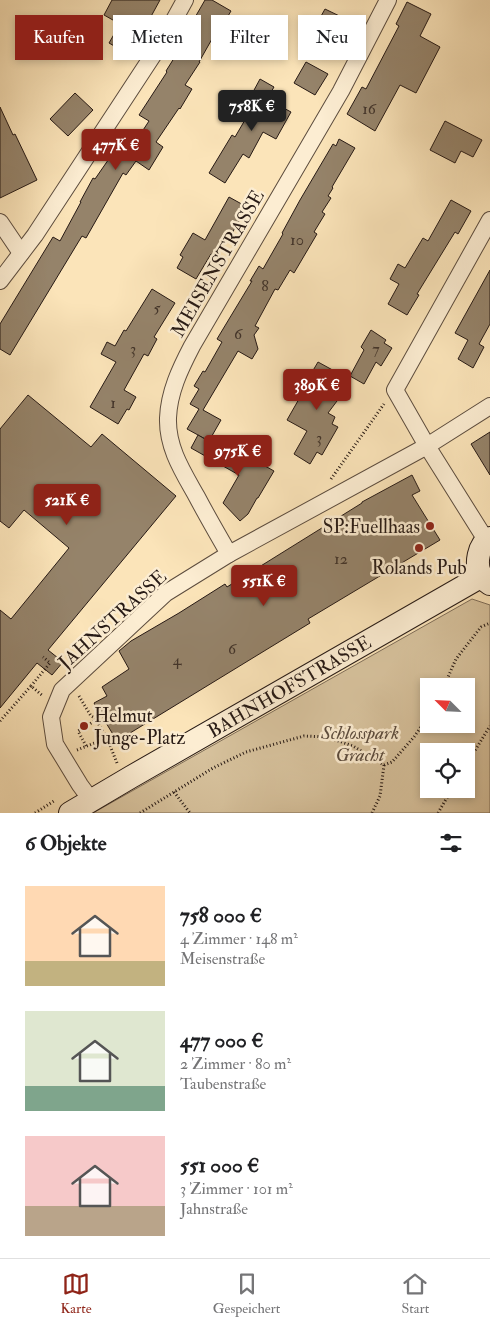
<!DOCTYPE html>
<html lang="de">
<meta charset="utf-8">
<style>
:root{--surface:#fff;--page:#f6f6f6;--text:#202124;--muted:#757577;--line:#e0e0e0;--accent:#8f2418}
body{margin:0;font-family:"IM FELL Double Pica",serif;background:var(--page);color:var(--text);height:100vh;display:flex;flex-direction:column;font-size:19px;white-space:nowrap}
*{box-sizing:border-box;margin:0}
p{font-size:16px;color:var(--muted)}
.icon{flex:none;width:28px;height:28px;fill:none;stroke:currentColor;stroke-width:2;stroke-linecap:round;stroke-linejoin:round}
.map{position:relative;height:813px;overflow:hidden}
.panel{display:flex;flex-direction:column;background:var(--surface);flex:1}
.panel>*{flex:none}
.top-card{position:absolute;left:15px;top:15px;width:460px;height:45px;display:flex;gap:10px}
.needle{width:32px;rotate:294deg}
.tools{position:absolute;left:420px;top:678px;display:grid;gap:10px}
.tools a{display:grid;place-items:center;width:55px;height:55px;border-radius:0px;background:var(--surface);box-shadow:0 2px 8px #0003;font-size:25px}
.price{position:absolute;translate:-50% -42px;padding:0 11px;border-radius:5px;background:var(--accent);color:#fff;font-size:16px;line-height:32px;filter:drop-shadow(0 1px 2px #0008)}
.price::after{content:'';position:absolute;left:50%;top:30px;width:15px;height:11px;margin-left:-8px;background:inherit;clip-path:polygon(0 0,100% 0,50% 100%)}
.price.active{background:#222;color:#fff}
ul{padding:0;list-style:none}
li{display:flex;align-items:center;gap:15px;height:125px;padding:0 25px}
li span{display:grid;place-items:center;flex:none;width:140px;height:100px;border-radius:0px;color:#555}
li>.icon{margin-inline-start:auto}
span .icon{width:60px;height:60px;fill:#fffc;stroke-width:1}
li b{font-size:21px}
h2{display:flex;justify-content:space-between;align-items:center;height:60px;padding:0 25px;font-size:21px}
.tag{padding:0 18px;border-radius:0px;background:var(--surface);box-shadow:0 2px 8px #0003;font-size:18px;line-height:45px}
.tag.active{background:var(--accent);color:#fff}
.tab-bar{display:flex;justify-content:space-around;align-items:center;height:70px;border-top:1px solid var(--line);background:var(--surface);font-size:14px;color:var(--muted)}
.tab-bar a{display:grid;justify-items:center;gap:2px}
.tab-bar .active{color:var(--accent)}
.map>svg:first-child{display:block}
</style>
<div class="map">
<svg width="490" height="813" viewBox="0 0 490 813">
<rect width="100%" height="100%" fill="#fbe4b9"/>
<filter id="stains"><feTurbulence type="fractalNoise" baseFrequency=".004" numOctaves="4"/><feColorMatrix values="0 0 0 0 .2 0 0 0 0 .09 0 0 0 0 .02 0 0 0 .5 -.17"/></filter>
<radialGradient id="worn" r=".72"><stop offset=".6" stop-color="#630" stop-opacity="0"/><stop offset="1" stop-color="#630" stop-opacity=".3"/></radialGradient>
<path fill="#d7c29d" stroke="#7f6e59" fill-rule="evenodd" d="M472,599L490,605V813H93ZM429,686H466V724H429ZM429,751H466V789H429Z"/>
<g fill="#95836a" stroke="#271a15">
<polygon points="112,0 160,0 130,55 109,43 120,24 104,15"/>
<polygon points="205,0 212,0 231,11 214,40 212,39 199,62 200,62 185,85 192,89 180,109 179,108 156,142 163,147 149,170 136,161 126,175 123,173 86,238 82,236 10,355 0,349 0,324 53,237 60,241 81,202 80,202 93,178 95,179 122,140 132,147 149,121 139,115 167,72 166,71 193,28 190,26"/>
<polygon points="407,2 431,14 420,36 440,47 416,93 400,85 375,131 347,114 362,87 366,89 399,26 396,24"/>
<polygon points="325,9 356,24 342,51 310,36"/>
<polygon points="306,62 328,74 315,95 294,83"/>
<polygon points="260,79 274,87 267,99 291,112 276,139 263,132 249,158 243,154 225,183 209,173 232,135 235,137 259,96 253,92"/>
<polygon points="75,93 93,110 68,136 50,119"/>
<polygon points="0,107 13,135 15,134 37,180 0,198"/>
<polygon points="445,121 482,140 473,157 461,151 455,163 430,150"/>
<polygon points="339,139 355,148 332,187 333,188 328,196 331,198 322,212 325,214 314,232 317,234 294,273 290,270 278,290 275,289 255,326 259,328 254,335 258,349 252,359 238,351 203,410 221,420 209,441 187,429 199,409 190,404 199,389 194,386 203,371 205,372 222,342 217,339 252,281 250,281 259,266 263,269 283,234 282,233 300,200 333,144 336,146"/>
<polygon points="229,197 247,207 231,235 228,234 214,256 211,254 196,279 177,268 183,257 180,255 193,233 205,240"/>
<polygon points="451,200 471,211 458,234 455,232 417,294 419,295 407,315 388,304 399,284 390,279 398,264 405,268 423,238 428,241"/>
<polygon points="490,270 490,324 479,344 484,347 473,368 458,359 468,340 455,333"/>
<polygon points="152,289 175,303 154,337 157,339 148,356 144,354 124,390 136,397 129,410 127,409 118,424 90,407 116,362 101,354 107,342 115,346 124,330 126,331"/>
<polygon points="371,330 386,340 384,343 392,348 381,366 376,362 364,384 350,376 364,350 361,347"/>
<polygon points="318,362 349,379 336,400 337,401 328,413 335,417 332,424 338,427 322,455 317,452 310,464 294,454 307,431 287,420 307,385 305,384"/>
<polygon points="28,395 91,447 102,434 176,496 48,650 63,662 52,675 37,663 0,708 0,610 11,619 69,548 24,510 9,528 0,521 0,429"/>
<polygon points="490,432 490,475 471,444"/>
<polygon points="198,435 246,463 249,457 274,471 258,498 257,498 248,514 240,521 223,503 239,475 191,448"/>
<polygon points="412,475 420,491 412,495 440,540 308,619 310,623 117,741 94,703 107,696 102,687 129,669 119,651 131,641 179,613 225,584 227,587 362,503 362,502"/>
</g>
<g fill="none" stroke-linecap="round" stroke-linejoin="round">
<g stroke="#5c4c3e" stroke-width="18">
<g id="street">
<polyline points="0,222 21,253"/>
<polyline points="0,281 35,235 163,40 185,0"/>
<polyline points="486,540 427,446 395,390 490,220"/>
<path d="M229,554C218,535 207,516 197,497C183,472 167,448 168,418C169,392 180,369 192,346L341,91L388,0"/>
<polyline points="91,800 80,785 55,744 51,717 62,690 166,593 229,554 427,446 490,406"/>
</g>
</g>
<g stroke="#271a15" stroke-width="24">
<g id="secondary">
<path d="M490,538C478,545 475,564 481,575C483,579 487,582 490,584"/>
<polyline points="70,813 131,777 482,576"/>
</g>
</g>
<g stroke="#271a15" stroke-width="3" stroke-dasharray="1 2.5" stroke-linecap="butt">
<polyline points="331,479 384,404"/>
<polyline points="31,686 50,663 43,657"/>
<polyline points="444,686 456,659 481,627 490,623"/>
<polyline points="79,696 91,716 95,718 107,738 117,763"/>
<polyline points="0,721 31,686 43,696"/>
<polyline points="86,746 78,731 96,720"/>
<polyline points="77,750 107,738"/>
<polyline points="466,765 490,726"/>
<polyline points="174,792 190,813"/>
<polyline points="35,813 54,801"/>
<polyline points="140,813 213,768 246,752 304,736 327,737 353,746 384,765 392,762 414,737 429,715"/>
<polyline points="372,813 380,796 384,765"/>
<polyline points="438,813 452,789"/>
</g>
<use href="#street" stroke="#fcedd2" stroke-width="16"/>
<use href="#secondary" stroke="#fcedd2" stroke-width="22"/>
</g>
<g fill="#8f2418" stroke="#fcedd2" stroke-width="2">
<circle cx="430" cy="526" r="5"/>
<circle cx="419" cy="548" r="5"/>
<circle cx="84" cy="726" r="5"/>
</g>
<g text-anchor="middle" stroke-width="5" stroke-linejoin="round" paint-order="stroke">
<g font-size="16" fill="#42342a">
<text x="369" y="114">16</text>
<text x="297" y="245">10</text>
<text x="265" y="291">8</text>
<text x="157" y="313">5</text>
<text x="238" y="339">6</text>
<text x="133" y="354">3</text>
<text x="376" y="354">7</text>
<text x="113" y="408">1</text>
<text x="319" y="443">3</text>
<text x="341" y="564">12</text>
<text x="232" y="654">6</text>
<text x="177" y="665">4</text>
</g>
<g font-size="19" fill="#271a15" stroke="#fcedd2">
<text transform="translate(217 263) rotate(-60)" y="7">MEISENSTRASSE</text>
<text transform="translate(112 619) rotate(-42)" y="7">JAHNSTRASSE</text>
<text transform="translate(289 686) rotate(-30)" y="7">BAHNHOFSTRASSE</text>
</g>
<g font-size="19" fill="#271a15" stroke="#fcedd2" text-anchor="end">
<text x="420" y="533">SP:Fuellhaas</text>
<text x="419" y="574" text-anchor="middle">Rolands Pub</text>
<text x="94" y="722" text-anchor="start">Helmut<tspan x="94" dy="22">Junge-Platz</tspan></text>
</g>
<g font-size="19" font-style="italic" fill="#5c4c3e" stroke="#fcedd2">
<text x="360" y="739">Schlosspark<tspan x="360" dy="22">Gracht</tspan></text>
</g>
</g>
<rect width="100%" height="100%" filter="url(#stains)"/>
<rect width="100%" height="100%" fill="url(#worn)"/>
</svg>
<div class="tools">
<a><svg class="needle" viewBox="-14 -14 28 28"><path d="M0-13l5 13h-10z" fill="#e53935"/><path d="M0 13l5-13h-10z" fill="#757577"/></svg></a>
<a><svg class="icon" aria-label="locate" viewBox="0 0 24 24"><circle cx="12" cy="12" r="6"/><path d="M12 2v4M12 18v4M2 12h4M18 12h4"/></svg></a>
</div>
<b class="price active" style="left:252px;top:132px">758K €</b>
<b class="price" style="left:116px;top:171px">477K €</b>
<b class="price" style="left:317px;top:411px">389K €</b>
<b class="price" style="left:238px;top:477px">975K €</b>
<b class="price" style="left:67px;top:526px">521K €</b>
<b class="price" style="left:264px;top:607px">551K €</b>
<div class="top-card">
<a class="tag active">Kaufen</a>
<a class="tag">Mieten</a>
<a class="tag">Filter</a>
<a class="tag">Neu</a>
</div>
</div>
<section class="panel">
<h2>6 Objekte<svg class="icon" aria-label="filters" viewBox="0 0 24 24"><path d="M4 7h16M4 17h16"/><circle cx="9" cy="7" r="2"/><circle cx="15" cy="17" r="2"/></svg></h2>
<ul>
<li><span style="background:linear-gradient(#ffd9b3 75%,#c2b280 0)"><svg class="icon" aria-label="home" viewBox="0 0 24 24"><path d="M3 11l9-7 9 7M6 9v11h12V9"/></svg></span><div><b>758 000 €</b><p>4 Zimmer · 148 m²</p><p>Meisenstraße</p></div></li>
<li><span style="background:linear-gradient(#dfe7d0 75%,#7fa58c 0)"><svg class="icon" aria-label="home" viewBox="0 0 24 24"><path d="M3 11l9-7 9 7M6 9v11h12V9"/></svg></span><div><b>477 000 €</b><p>2 Zimmer · 80 m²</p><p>Taubenstraße</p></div></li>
<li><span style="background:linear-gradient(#f6c9c9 70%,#b9a48a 0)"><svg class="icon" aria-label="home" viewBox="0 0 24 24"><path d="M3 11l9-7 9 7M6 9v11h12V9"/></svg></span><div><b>551 000 €</b><p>3 Zimmer · 101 m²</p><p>Jahnstraße</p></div></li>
</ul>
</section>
<nav class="tab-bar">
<a class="active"><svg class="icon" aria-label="map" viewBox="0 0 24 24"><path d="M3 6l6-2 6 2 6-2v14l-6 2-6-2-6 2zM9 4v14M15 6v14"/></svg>Karte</a>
<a><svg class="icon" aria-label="saved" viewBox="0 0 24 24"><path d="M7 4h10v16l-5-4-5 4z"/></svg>Gespeichert</a>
<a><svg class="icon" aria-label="home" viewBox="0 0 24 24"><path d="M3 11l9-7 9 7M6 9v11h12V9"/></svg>Start</a>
</nav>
